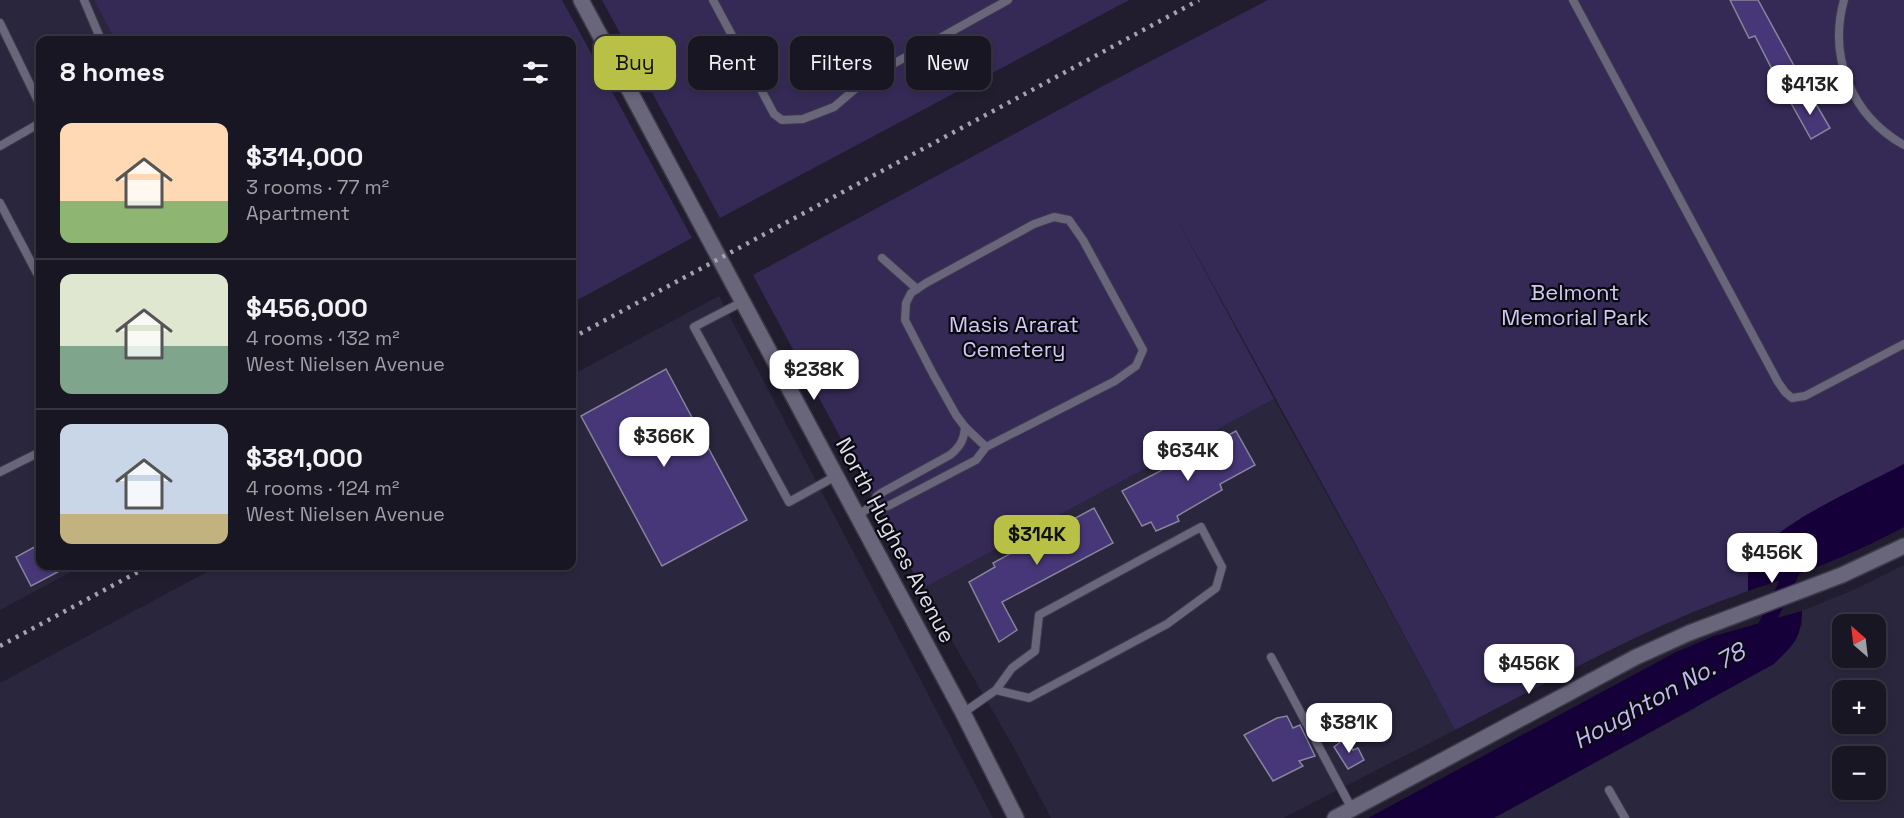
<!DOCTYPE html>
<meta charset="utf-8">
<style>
:root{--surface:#191623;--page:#221f2b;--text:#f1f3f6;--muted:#9f9fa6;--line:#373541;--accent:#b9c046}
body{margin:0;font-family:"Space Grotesk",sans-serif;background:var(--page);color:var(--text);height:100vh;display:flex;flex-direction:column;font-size:22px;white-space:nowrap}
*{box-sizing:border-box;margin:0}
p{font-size:20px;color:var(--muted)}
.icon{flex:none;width:33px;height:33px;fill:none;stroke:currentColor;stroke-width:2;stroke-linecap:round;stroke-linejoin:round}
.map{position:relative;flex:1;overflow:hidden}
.details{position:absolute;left:36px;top:36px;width:540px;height:534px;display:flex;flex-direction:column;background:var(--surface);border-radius:12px;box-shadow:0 3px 9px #0003,0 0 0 2px var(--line)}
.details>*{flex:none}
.hud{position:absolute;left:594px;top:36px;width:570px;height:54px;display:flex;gap:12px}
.needle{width:39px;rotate:332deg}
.fabs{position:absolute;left:1832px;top:614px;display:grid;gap:12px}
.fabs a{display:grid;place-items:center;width:54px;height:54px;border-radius:12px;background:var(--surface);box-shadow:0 3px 9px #0003,0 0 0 2px var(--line);font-size:30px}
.price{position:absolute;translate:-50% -51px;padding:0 14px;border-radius:12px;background:#fff;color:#222;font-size:20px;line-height:39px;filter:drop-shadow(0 2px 3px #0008)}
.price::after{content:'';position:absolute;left:50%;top:36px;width:18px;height:14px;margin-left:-9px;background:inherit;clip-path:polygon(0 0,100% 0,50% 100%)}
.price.on{background:var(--accent);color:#111}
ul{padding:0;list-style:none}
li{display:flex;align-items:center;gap:18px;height:150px;padding:0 24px}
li+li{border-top:2px solid var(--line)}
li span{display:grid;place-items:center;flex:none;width:168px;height:120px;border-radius:12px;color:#555}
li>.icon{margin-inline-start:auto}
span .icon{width:72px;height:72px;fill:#fffc;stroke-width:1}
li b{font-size:26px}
h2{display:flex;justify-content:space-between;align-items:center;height:72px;padding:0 24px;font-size:26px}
.pill{padding:0 21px;border-radius:12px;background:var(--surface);box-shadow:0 3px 9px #0003,0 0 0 2px var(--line);font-size:21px;line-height:54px}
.pill.on{background:var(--accent);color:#111}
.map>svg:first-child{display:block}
</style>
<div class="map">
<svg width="1904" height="818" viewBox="0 0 1904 818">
<rect width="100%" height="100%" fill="#211d2f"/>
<g fill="#2a263d" fill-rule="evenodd">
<polygon points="0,0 94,0 115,40 40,40 40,566 82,566 0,610"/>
<polygon points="719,296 993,818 0,818 0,683 218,566 572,566 572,375"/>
<polygon points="1274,399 1361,556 1455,730 1283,818 1051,818 1013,746 922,589"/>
<path d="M1904,565V818H1494L1694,709L1802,626V611L1860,587ZM1842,624H1875V657H1842ZM1842,690H1875V723H1842ZM1842,756H1875V789H1842Z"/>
</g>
<g fill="#352a56">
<polygon points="94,0 562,0 692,238 572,303 572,40 115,40"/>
<polygon points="602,0 1129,0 720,218"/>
<path d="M1268,0H1904V464L1802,517L1748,573V591C1645,627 1551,681 1455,730L1356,545L1171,208L1274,399L922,589L753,275L1105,85Z"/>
</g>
<g fill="#16003a">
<path d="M1904,464V527C1852,555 1804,573 1748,591C1748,580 1747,569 1753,559C1772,525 1867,484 1904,464Z"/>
<path d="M1802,611C1801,640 1793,645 1774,664L1494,818H1368L1676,652L1714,636Z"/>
</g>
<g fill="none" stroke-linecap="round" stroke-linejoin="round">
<polyline stroke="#16003a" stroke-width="15" points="1760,637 1797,562"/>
</g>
<g fill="#483778" stroke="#88849b" stroke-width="1.5">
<polygon points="1730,0 1758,0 1798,73 1779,83 1755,36 1749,38"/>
<polygon points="1809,92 1830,128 1811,139 1791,103"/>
<polygon points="666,369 747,520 662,566 581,416"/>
<polygon points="1236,431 1255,465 1220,484 1222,490 1177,516 1179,521 1156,531 1151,522 1142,526 1122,491"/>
<polygon points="1094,508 1113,543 1002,602 1017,630 999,642 969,582 995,567 993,563"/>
<polygon points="40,544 40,566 69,566 31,586 16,557"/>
<polygon points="1287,716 1293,728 1300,725 1315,756 1299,761 1303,766 1273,781 1244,735 1277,718"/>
<polygon points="1347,737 1353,750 1358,748 1364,760 1348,769 1334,747"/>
</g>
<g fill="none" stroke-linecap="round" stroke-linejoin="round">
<g stroke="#3d3a49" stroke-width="10">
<g id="service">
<polyline points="84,0 101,40"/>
<polyline points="713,0 774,114 782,120 803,119 834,107 868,78 1008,0"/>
<polyline points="1573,0 1778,382 1785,392 1792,398 1805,396 1904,344"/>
<path d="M1844,0C1828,58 1852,116 1904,145"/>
<polyline points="0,23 40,105"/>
<polyline points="0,146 40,123"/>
<polyline points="0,203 40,279"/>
<polyline points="882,258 917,289"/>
<polyline points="742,302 694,327 789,502 836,476"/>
<polyline points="0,472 40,452"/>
<polyline points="870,507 888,506 976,460 986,447 1115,381 1136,366 1143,350 1083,240 1069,220 1054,217 1034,224 926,283 911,293 906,303 905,320 933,374 956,415 965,427 986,447"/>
<path d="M857,516L870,507L877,496L881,493L950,455C960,447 964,440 965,427"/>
<polyline points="1271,657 1352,809"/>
<polyline points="963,713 996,690 1012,668 1035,651 1039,615 1201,527 1222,567 1216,588 1167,624 1029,698 996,690"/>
<polyline points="1609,790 1625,818"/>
</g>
</g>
<g stroke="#3d3a49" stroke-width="18">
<g id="tertiary">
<polyline points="581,0 963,713 1016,818"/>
<polyline points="1335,818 1636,657 1689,633 1842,575 1904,546"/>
</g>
</g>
<use href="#service" stroke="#69657b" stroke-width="8"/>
<use href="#tertiary" stroke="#69657b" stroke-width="15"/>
<g stroke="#a5a2b1" stroke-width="4.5" stroke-dasharray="3 6" stroke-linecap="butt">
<polyline points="572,338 1199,0"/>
<polyline points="0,646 149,566"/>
</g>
</g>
<g text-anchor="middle" stroke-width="4.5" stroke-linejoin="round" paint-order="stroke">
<g font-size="22" fill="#d0c9f1" stroke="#0a0910">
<text x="1575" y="300">Belmont<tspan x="1575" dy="25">Memorial Park</tspan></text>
<text x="1014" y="332">Masis Ararat<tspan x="1014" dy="25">Cemetery</tspan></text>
</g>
<g font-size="22" fill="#dfddea" stroke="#0a0910">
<text transform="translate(896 540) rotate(62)" y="8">North Hughes Avenue</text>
</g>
<g font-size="24" font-style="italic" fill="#c4b9f4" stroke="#0a0910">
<text transform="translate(1659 696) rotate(-29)" y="8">Houghton No. 78</text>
</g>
</g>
</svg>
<div class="fabs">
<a><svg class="needle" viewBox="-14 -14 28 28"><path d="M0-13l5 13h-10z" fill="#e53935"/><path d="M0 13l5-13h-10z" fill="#9f9fa6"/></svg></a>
<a>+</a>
<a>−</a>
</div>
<b class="price" style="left:1810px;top:116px">$413K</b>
<b class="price" style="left:814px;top:401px">$238K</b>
<b class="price" style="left:664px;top:468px">$366K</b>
<b class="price" style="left:1188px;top:482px">$634K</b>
<b class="price on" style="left:1037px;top:566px">$314K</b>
<b class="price" style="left:1772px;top:584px">$456K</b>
<b class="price" style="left:1529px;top:695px">$456K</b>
<b class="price" style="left:1349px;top:754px">$381K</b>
<div class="hud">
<a class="pill on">Buy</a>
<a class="pill">Rent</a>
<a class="pill">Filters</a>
<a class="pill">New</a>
</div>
<section class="details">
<h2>8 homes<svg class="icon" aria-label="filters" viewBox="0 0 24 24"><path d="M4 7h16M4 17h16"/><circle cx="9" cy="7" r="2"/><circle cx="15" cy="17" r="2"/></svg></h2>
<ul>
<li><span style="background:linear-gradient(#ffd9b3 65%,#8fb573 0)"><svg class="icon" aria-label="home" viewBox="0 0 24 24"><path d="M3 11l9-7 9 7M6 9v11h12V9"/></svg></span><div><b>$314,000</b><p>3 rooms · 77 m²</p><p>Apartment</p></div></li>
<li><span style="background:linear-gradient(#dfe7d0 60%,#7fa58c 0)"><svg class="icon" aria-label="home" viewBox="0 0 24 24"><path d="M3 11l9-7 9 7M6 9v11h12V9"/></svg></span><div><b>$456,000</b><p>4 rooms · 132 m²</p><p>West Nielsen Avenue</p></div></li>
<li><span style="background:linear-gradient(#c9d6e8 75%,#c2b280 0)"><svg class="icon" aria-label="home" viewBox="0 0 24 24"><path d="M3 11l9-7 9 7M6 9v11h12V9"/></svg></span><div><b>$381,000</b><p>4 rooms · 124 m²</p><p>West Nielsen Avenue</p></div></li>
</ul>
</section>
</div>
